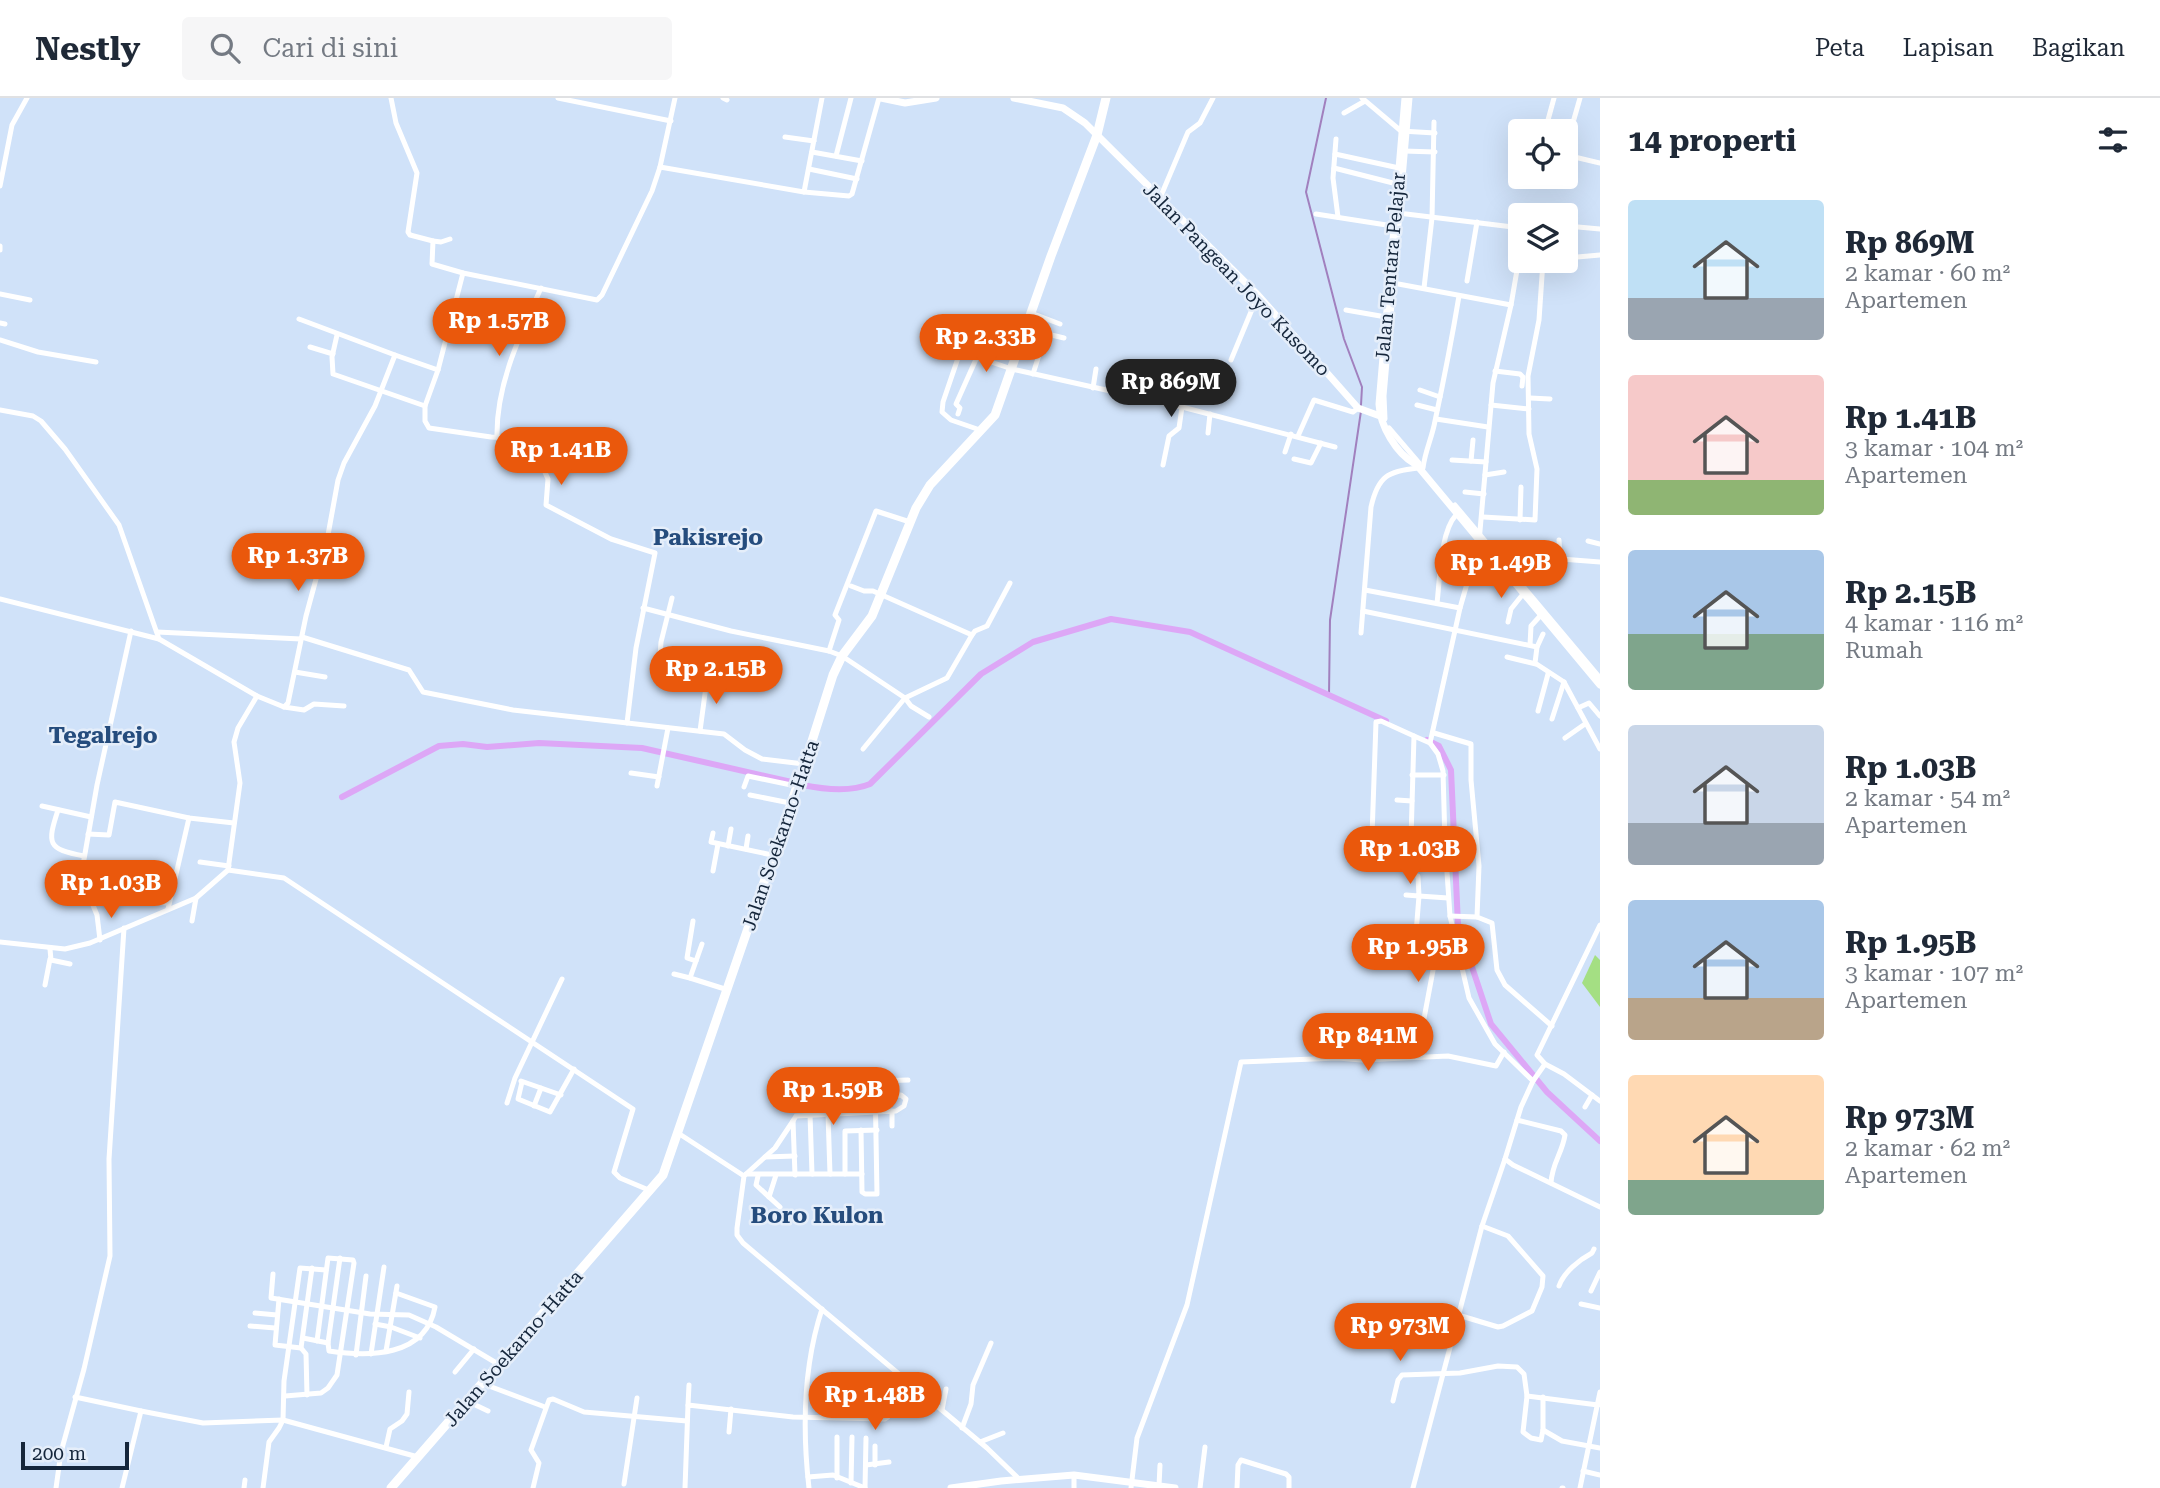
<!DOCTYPE html>
<html lang="id">
<meta charset="utf-8">
<style>
:root{--surface:#fff;--page:#f6f6f7;--text:#1f2937;--muted:#747a83;--line:#e0e1e3;--accent:#ea580c}
body{margin:0;font-family:"Roboto Serif",serif;background:var(--page);color:var(--text);height:100vh;display:flex;flex-direction:column;font-size:26px;white-space:nowrap}
*{box-sizing:border-box;margin:0}
p{font-size:23px;color:var(--muted)}
.icon{flex:none;width:38px;height:38px;fill:none;stroke:currentColor;stroke-width:2;stroke-linecap:round;stroke-linejoin:round}
.map{position:relative;flex:1;overflow:hidden}
.sheet{display:flex;flex-direction:column;background:var(--surface);width:560px}
.sheet>*{flex:none}
.buttons{position:absolute;left:1508px;top:21px;display:grid;gap:14px}
.buttons a{display:grid;place-items:center;width:70px;height:70px;border-radius:7px;background:var(--surface);box-shadow:0 7px 28px #0002;font-size:35px}
.scale{position:absolute;left:21px;bottom:18px;width:108px;box-sizing:border-box;padding-left:7px;border:4px solid #15263b;border-top:0;font-size:19px;line-height:24px;white-space:nowrap;color:#15263b;-webkit-text-stroke:5px #e5eefa;paint-order:stroke}
.price{position:absolute;translate:-50% -60px;padding:0 16px;border-radius:24px;background:var(--accent);color:#fff;font-size:23px;line-height:46px;filter:drop-shadow(0 2px 4px #0008)}
.price::after{content:'';position:absolute;left:50%;top:42px;width:21px;height:16px;margin-left:-10px;background:inherit;clip-path:polygon(0 0,100% 0,50% 100%)}
.price.selected{background:#222;color:#fff}
ul{padding:0;list-style:none}
li{display:flex;align-items:center;gap:21px;height:175px;padding:0 28px}
li span{display:grid;place-items:center;flex:none;width:196px;height:140px;border-radius:7px;color:#555}
li>.icon{margin-inline-start:auto}
span .icon{width:84px;height:84px;fill:#fffc;stroke-width:1}
li b{font-size:30px}
h2{display:flex;justify-content:space-between;align-items:center;height:84px;padding:0 28px;font-size:30px}
header{display:flex;align-items:center;gap:42px;box-sizing:border-box;height:98px;padding:0 35px;background:var(--surface);border-bottom:2px solid var(--line)}
header strong{font-size:33px}
nav{display:flex;gap:38px;margin-inline-start:auto;font-size:24px}
.search{width:490px;height:63px;background:var(--page);display:flex;align-items:center;gap:18px;box-sizing:border-box;padding:0 24px;border-radius:7px;color:var(--muted);font-size:26px}
main{display:flex;flex:1;min-height:0}
.map>svg:first-child{display:block}
</style>
<header>
<strong>Nestly</strong>
<div class="search"><svg class="icon" aria-label="search" viewBox="0 0 24 24"><circle cx="10" cy="10" r="6"/><path d="M15 15l6 6"/></svg>Cari di sini</div>
<nav><a>Peta</a><a>Lapisan</a><a>Bagikan</a></nav>
</header>
<main>
<div class="map">
<svg width="1600" height="1390" viewBox="0 0 1600 1390">
<rect width="100%" height="100%" fill="#d0e2f9"/>
<polygon fill="#a4df83" points="1595,857 1600,862 1600,909 1582,885"/>
<g fill="none" stroke-linecap="round" stroke-linejoin="round">
<g stroke="#a180be" stroke-width="2">
<polyline points="1326,0 1306,94 1344,241 1362,289 1361,307"/>
<polyline points="1329,597 1330,522 1361,313"/>
</g>
<g stroke="#dda7f6" stroke-width="6">
<polyline points="1427,642 1439,648 1451,672 1458,827 1491,926 1547,994 1600,1043"/>
<path d="M802,687C822,691 851,694 870,686L981,576L1033,544L1111,521L1190,534L1386,623"/>
<polyline points="342,699 439,648 463,646 487,649 539,645 642,650 796,685"/>
</g>
<g stroke="#fff" stroke-width="5">
<polyline points="391,0 396,25 417,75 408,134 410,137 433,143 432,166 463,175 597,202 602,197 652,93 660,69 675,0"/>
<polyline points="558,0 671,23"/>
<polyline points="723,0 727,2"/>
<polyline points="822,0 804,94 849,98 852,96 879,0"/>
<polyline points="1362,0 1401,33 1435,35"/>
<polyline points="1344,15 1365,3"/>
<polyline points="1545,33 1554,0"/>
<polyline points="785,39 814,43"/>
<polyline points="1336,41 1333,80 1338,119"/>
<polyline points="1566,49 1580,0"/>
<polyline points="1404,53 1435,54"/>
<polyline points="812,54 862,63"/>
<polyline points="1335,56 1399,70"/>
<polyline points="1566,57 1600,65"/>
<polyline points="836,58 851,0"/>
<polyline points="660,69 804,94"/>
<polyline points="1334,70 1397,86"/>
<polyline points="809,71 857,81"/>
<polyline points="0,88 12,27 27,0"/>
<polyline points="1160,100 1188,34 1200,25 1213,0"/>
<polyline points="1398,115 1521,130"/>
<polyline points="1316,116 1393,128"/>
<polyline points="1567,128 1600,131"/>
<polyline points="433,143 441,144 450,141"/>
<polyline points="0,148 0,152"/>
<polyline points="1521,149 1511,207 1493,285 1479,444 1460,510 1430,645 1438,656 1443,673 1445,745 1450,818 1469,900 1495,946 1533,983 1521,1009 1505,1061 1513,1067 1600,1109"/>
<polyline points="1566,160 1600,157"/>
<polyline points="1518,166 1546,163"/>
<polyline points="463,175 438,272 425,308 425,323 429,330 491,339 530,341 548,381 546,407 611,441 655,455 636,550 627,625"/>
<polyline points="1467,183 1477,124"/>
<polyline points="1393,185 1511,207"/>
<polyline points="1424,190 1432,120 1434,24"/>
<polyline points="0,196 30,202"/>
<polyline points="1346,212 1386,219"/>
<polyline points="1031,215 1060,226"/>
<polyline points="452,217 526,227"/>
<polyline points="299,221 395,257"/>
<polyline points="0,225 5,226"/>
<polyline points="1026,231 1064,240"/>
<polyline points="337,237 332,259 333,276 425,308"/>
<polyline points="0,242 38,254 96,264"/>
<polyline points="310,249 333,256"/>
<polyline points="1231,262 1258,197"/>
<polyline points="1495,273 1520,276 1523,279 1522,288"/>
<polyline points="1033,276 1039,257"/>
<polyline points="1093,290 1096,271"/>
<polyline points="1420,292 1440,299"/>
<polyline points="1530,300 1550,301"/>
<polyline points="1417,307 1437,312"/>
<polyline points="1491,307 1529,311"/>
<polyline points="0,312 33,318 41,323 65,351 119,427 159,541 257,598"/>
<polyline points="958,316 960,310 956,306 977,259"/>
<polyline points="1385,321 1384,298 1410,0"/>
<polyline points="1436,321 1488,329"/>
<polyline points="1389,330 1419,365"/>
<polyline points="980,332 951,322 942,314 943,304 958,260 964,255 1012,271 1182,309 1335,349"/>
<polyline points="1208,335 1210,316"/>
<polyline points="1298,338 1314,302 1353,314 1358,310"/>
<path d="M497,339C496,287 520,237 541,190"/>
<polyline points="1285,354 1291,336"/>
<polyline points="1294,361 1311,365 1321,345"/>
<polyline points="1452,362 1486,364"/>
<polyline points="1471,363 1473,342"/>
<polyline points="1163,367 1169,338 1179,330 1182,309"/>
<path d="M1423,370C1425,353 1432,340 1435,323C1444,281 1452,240 1459,198"/>
<polyline points="1485,377 1504,374"/>
<polyline points="1465,394 1484,396"/>
<polyline points="1455,407 1600,580"/>
<polyline points="1483,419 1535,422 1537,371 1529,336 1528,278 1539,222 1543,163"/>
<polyline points="1520,422 1521,389"/>
<polyline points="1559,442 1561,474"/>
<polyline points="1588,443 1600,446"/>
<polyline points="1561,461 1600,464"/>
<polyline points="851,488 864,493 873,493 972,537"/>
<polyline points="1365,492 1460,510"/>
<polyline points="0,501 159,541"/>
<path d="M1437,505C1440,482 1440,434 1456,417"/>
<polyline points="643,510 731,533 829,553 842,558 905,600 911,608 929,619"/>
<polyline points="1363,513 1537,549"/>
<polyline points="1508,524 1511,511 1523,496"/>
<polyline points="157,534 301,541"/>
<path d="M1361,535L1371,409C1378,378 1388,373 1418,370"/>
<polyline points="1543,536 1537,549 1535,565 1564,584 1600,651"/>
<polyline points="302,539 409,572 423,594 513,612 724,636 745,652 762,661 804,666"/>
<polyline points="1530,547 1531,528 1541,517"/>
<polyline points="829,553 839,522 835,517 876,413 910,424"/>
<polyline points="1507,559 1536,566"/>
<polyline points="659,572 661,544 672,500"/>
<polyline points="295,574 325,579"/>
<polyline points="284,609 304,612 314,606 344,608"/>
<polyline points="1578,610 1589,605 1600,618"/>
<polyline points="1538,613 1548,576"/>
<polyline points="1552,621 1564,584"/>
<polyline points="700,633 707,581"/>
<polyline points="1434,635 1471,646 1471,682 1479,768 1477,819 1492,825 1497,872 1505,887 1552,928"/>
<polyline points="1414,638 1381,623 1376,624 1372,738 1424,740 1434,745 1445,745"/>
<polyline points="1565,640 1585,626"/>
<polyline points="863,651 905,600 947,580 972,537 975,533 987,528 1010,485"/>
<polyline points="631,675 659,679"/>
<polyline points="1412,677 1444,677"/>
<polyline points="657,688 668,630"/>
<polyline points="744,689 748,678 796,688"/>
<polyline points="750,697 790,705"/>
<polyline points="1397,702 1412,703"/>
<polyline points="42,708 91,719"/>
<path d="M58,712C47,746 47,751 84,758"/>
<polyline points="713,735 711,744 772,757"/>
<polyline points="88,736 109,737 115,704 189,720 234,725"/>
<polyline points="728,748 731,731"/>
<polyline points="746,751 748,738"/>
<polyline points="200,764 229,768"/>
<polyline points="228,772 240,685 234,644 238,630 257,598 284,609 288,605 306,518 328,437 338,382 344,365 375,308 395,257 438,272"/>
<polyline points="713,773 718,746"/>
<polyline points="1406,797 1419,798 1418,778 1410,775 1414,638 1430,645"/>
<polyline points="137,804 169,805"/>
<polyline points="168,811 189,720"/>
<polyline points="1450,818 1477,819"/>
<polyline points="192,823 196,800"/>
<polyline points="693,823 687,860 696,863"/>
<polyline points="100,842 97,817 83,783 83,767 97,687 131,533"/>
<polyline points="0,844 65,851 90,845 196,800 228,772 284,780 633,1011 614,1074 620,1080 651,1093"/>
<polyline points="702,846 690,880 728,892"/>
<polyline points="50,851 51,862 70,866"/>
<polyline points="674,876 690,880"/>
<polyline points="45,887 50,861"/>
<polyline points="1417,958 1434,867 1431,863 1414,860 1419,798 1448,800"/>
<polyline points="1545,966 1537,957 1600,827"/>
<polyline points="521,983 541,990"/>
<polyline points="1533,983 1545,966 1564,976 1600,1003"/>
<polyline points="522,984 518,1001 550,1014 574,971"/>
<polyline points="507,1005 515,980 562,881"/>
<polyline points="534,1008 541,990 561,997"/>
<polyline points="1585,1009 1592,997"/>
<polyline points="892,1013 892,1028"/>
<polyline points="810,1016 812,1076"/>
<polyline points="828,1016 830,1076"/>
<path d="M1517,1022L1561,1033L1565,1037C1562,1056 1552,1065 1551,1085"/>
<polyline points="861,1032 862,1094 865,1096 877,1096 875,983 908,982"/>
<polyline points="678,1035 744,1078 737,1130 737,1137 743,1145 987,1350 1019,1381"/>
<polyline points="765,1059 795,1058"/>
<polyline points="746,1076 862,1076"/>
<polyline points="845,1076 845,1033 877,1032"/>
<polyline points="745,1077 775,1050 793,1023"/>
<polyline points="795,1077 793,1023 796,1018 896,1013 904,1008 906,1001 901,997 849,998 846,1000 846,1015"/>
<polyline points="758,1078 756,1087 780,1109"/>
<polyline points="769,1099 776,1077"/>
<path d="M340,1160L328,1245L329,1253C369,1259 426,1259 435,1209L396,1195"/>
<polyline points="273,1176 271,1200 370,1216 409,1217 436,1229 498,1266"/>
<path d="M1559,1188C1564,1174 1579,1162 1592,1155L1594,1151"/>
<polyline points="1591,1193 1600,1174"/>
<polyline points="279,1201 275,1247 301,1250"/>
<polyline points="1581,1206 1600,1210"/>
<polyline points="255,1215 277,1217"/>
<polyline points="1458,1217 1498,1229 1503,1228 1532,1213 1542,1189 1543,1178 1508,1138 1482,1128"/>
<polyline points="375,1226 391,1229 420,1240"/>
<polyline points="250,1228 275,1230"/>
<polyline points="303,1240 328,1245"/>
<polyline points="386,1253 397,1188"/>
<polyline points="371,1256 384,1169"/>
<polyline points="356,1257 366,1178"/>
<polyline points="455,1274 474,1251"/>
<polyline points="860,1284 872,1287 874,1293 891,1296"/>
<polyline points="481,1285 545,1309"/>
<polyline points="307,1297 306,1256 301,1250 312,1170"/>
<polyline points="285,1298 321,1295 328,1290 337,1277 354,1165 353,1162 328,1160 317,1243"/>
<polyline points="1527,1298 1523,1334 1531,1340 1541,1342 1543,1332 1543,1299"/>
<polyline points="75,1299 141,1313 122,1390"/>
<polyline points="467,1303 488,1313"/>
<polyline points="1393,1303 1398,1282 1402,1277 1460,1275 1498,1268 1517,1269 1524,1276 1527,1298 1598,1307"/>
<polyline points="688,1307 689,1287"/>
<polyline points="942,1312 946,1291"/>
<polyline points="141,1313 203,1325 283,1322 418,1359"/>
<polyline points="872,1320 874,1309 888,1310"/>
<polyline points="962,1330 971,1306 973,1287 991,1245"/>
<polyline points="1543,1332 1562,1343 1600,1350"/>
<polyline points="729,1334 731,1311"/>
<polyline points="980,1344 1003,1335"/>
<polyline points="875,1348 875,1367"/>
<polyline points="386,1349 390,1331 402,1323 407,1316 409,1294"/>
<polyline points="866,1367 889,1364"/>
<polyline points="1583,1373 1600,1377"/>
<polyline points="808,1379 833,1377 865,1390"/>
<polyline points="837,1380 837,1339"/>
<polyline points="851,1385 852,1339"/>
<polyline points="624,1386 637,1300"/>
<polyline points="1159,1388 1160,1367"/>
<polyline points="56,1390 61,1354 84,1271 110,1158 109,1061 124,830"/>
<polyline points="244,1390 245,1382"/>
<polyline points="263,1390 269,1344 279,1330 283,1322 284,1283 300,1170 326,1172"/>
<polyline points="533,1390 539,1365 531,1352 549,1302 553,1301 584,1314 687,1323"/>
<polyline points="685,1390 688,1307 793,1319 885,1321 888,1319 891,1296 902,1278"/>
<path d="M809,1390C802,1329 803,1269 822,1211"/>
<polyline points="865,1390 866,1340"/>
<polyline points="1074,1390 1074,1377"/>
<polyline points="1131,1390 1137,1340 1187,1207 1241,964 1338,960 1361,962 1448,958 1496,968 1504,954"/>
<polyline points="1200,1390 1205,1349"/>
<polyline points="1237,1390 1238,1367 1241,1362 1286,1376 1289,1379 1289,1390"/>
<polyline points="1413,1390 1482,1128 1505,1061"/>
<polyline points="1562,1390 1563,1390"/>
<polyline points="1580,1390 1600,1294"/>
</g>
<g stroke="#fff" stroke-width="7">
<polyline points="881,0 905,5 936,0"/>
<polyline points="1014,0 1063,10 1085,25 1258,197 1358,310 1380,318"/>
<path d="M1405,0L1379,306C1380,328 1396,355 1415,366"/>
<polyline points="1415,365 1600,587"/>
<polyline points="951,1390 1001,1383 1074,1377 1175,1390"/>
</g>
<polyline stroke="#fff" stroke-width="9" points="391,1390 663,1077 805,665 833,577 842,558 872,518 916,410 930,387 995,317 1051,158 1097,37 1106,0"/>
</g>
<g text-anchor="middle" stroke-width="5" stroke-linejoin="round" paint-order="stroke">
<g font-size="19" fill="#15263b" stroke="#e5eefa">
<text transform="translate(1390 169) rotate(-85)" y="7">Jalan Tentara Pelajar</text>
<text transform="translate(1237 181) rotate(46)" y="7">Jalan Pangean Joyo Kusomo</text>
<text transform="translate(780 737) rotate(-71)" y="7">Jalan Soekarno-Hatta</text>
<text transform="translate(513 1250) rotate(-49)" y="7">Jalan Soekarno-Hatta</text>
</g>
<g font-size="23" font-weight="bold" fill="#254c7d" stroke="#e5eefa">
<text x="708" y="447">Pakisrejo</text>
<text x="103" y="645">Tegalrejo</text>
<text x="817" y="1125">Boro Kulon</text>
</g>
</g>
</svg>
<div class="buttons">
<a><svg class="icon" aria-label="locate" viewBox="0 0 24 24"><circle cx="12" cy="12" r="6"/><path d="M12 2v4M12 18v4M2 12h4M18 12h4"/></svg></a>
<a><svg class="icon" aria-label="layers" viewBox="0 0 24 24"><path d="M12 4l9 5-9 5-9-5zM3 14l9 5 9-5"/></svg></a>
</div>
<div class="scale">200 m</div>
<b class="price" style="left:499px;top:260px">Rp 1.57B</b>
<b class="price" style="left:986px;top:276px">Rp 2.33B</b>
<b class="price selected" style="left:1171px;top:321px">Rp 869M</b>
<b class="price" style="left:561px;top:389px">Rp 1.41B</b>
<b class="price" style="left:298px;top:495px">Rp 1.37B</b>
<b class="price" style="left:1501px;top:502px">Rp 1.49B</b>
<b class="price" style="left:716px;top:608px">Rp 2.15B</b>
<b class="price" style="left:1410px;top:788px">Rp 1.03B</b>
<b class="price" style="left:111px;top:822px">Rp 1.03B</b>
<b class="price" style="left:1418px;top:886px">Rp 1.95B</b>
<b class="price" style="left:1368px;top:975px">Rp 841M</b>
<b class="price" style="left:833px;top:1029px">Rp 1.59B</b>
<b class="price" style="left:1400px;top:1265px">Rp 973M</b>
<b class="price" style="left:875px;top:1334px">Rp 1.48B</b>
</div>
<section class="sheet">
<h2>14 properti<svg class="icon" aria-label="filters" viewBox="0 0 24 24"><path d="M4 7h16M4 17h16"/><circle cx="9" cy="7" r="2"/><circle cx="15" cy="17" r="2"/></svg></h2>
<ul>
<li><span style="background:linear-gradient(#bfe0f5 70%,#9aa5b1 0)"><svg class="icon" aria-label="home" viewBox="0 0 24 24"><path d="M3 11l9-7 9 7M6 9v11h12V9"/></svg></span><div><b>Rp 869M</b><p>2 kamar · 60 m²</p><p>Apartemen</p></div></li>
<li><span style="background:linear-gradient(#f6c9c9 75%,#8fb573 0)"><svg class="icon" aria-label="home" viewBox="0 0 24 24"><path d="M3 11l9-7 9 7M6 9v11h12V9"/></svg></span><div><b>Rp 1.41B</b><p>3 kamar · 104 m²</p><p>Apartemen</p></div></li>
<li><span style="background:linear-gradient(#a9c7e8 60%,#7fa58c 0)"><svg class="icon" aria-label="home" viewBox="0 0 24 24"><path d="M3 11l9-7 9 7M6 9v11h12V9"/></svg></span><div><b>Rp 2.15B</b><p>4 kamar · 116 m²</p><p>Rumah</p></div></li>
<li><span style="background:linear-gradient(#c9d6e8 70%,#9aa5b1 0)"><svg class="icon" aria-label="home" viewBox="0 0 24 24"><path d="M3 11l9-7 9 7M6 9v11h12V9"/></svg></span><div><b>Rp 1.03B</b><p>2 kamar · 54 m²</p><p>Apartemen</p></div></li>
<li><span style="background:linear-gradient(#a9c7e8 70%,#b9a48a 0)"><svg class="icon" aria-label="home" viewBox="0 0 24 24"><path d="M3 11l9-7 9 7M6 9v11h12V9"/></svg></span><div><b>Rp 1.95B</b><p>3 kamar · 107 m²</p><p>Apartemen</p></div></li>
<li><span style="background:linear-gradient(#ffd9b3 75%,#7fa58c 0)"><svg class="icon" aria-label="home" viewBox="0 0 24 24"><path d="M3 11l9-7 9 7M6 9v11h12V9"/></svg></span><div><b>Rp 973M</b><p>2 kamar · 62 m²</p><p>Apartemen</p></div></li>
</ul>
</section>
</main>
